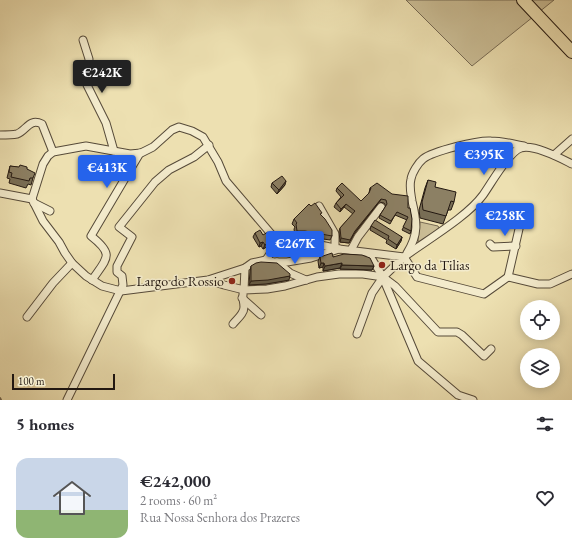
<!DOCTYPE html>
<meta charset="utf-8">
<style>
:root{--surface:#fff;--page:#f2f2f3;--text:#2b2b33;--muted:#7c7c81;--accent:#2563eb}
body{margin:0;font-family:"EB Garamond",serif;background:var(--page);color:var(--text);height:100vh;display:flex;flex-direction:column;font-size:15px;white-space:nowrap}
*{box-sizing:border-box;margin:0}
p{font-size:13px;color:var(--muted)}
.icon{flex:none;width:22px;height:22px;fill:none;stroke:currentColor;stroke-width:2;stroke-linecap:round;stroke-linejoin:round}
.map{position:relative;height:400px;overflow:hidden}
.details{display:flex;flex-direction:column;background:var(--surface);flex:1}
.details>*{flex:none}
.controls{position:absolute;left:520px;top:300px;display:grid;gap:8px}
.controls a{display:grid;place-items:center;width:40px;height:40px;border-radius:50%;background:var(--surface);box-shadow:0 2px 10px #0003;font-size:20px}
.scale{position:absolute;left:12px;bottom:10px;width:103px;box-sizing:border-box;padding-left:4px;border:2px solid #231811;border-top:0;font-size:11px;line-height:14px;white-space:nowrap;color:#231811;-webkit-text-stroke:3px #f3ebcc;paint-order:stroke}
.price{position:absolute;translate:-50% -34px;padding:0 9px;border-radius:4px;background:var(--accent);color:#fff;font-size:13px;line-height:26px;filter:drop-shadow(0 1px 2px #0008)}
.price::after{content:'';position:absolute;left:50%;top:24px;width:12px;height:9px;margin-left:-6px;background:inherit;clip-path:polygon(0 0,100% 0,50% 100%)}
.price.active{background:#222;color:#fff}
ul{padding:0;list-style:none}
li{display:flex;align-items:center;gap:12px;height:100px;padding:0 16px}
li span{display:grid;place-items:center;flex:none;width:112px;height:80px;border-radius:12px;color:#555}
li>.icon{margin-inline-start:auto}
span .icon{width:48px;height:48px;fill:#fffc;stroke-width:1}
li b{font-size:17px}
h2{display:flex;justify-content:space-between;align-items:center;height:48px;padding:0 16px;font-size:17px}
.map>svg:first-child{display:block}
</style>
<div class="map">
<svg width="572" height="400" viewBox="0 0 572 400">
<rect width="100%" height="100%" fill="#ede0b1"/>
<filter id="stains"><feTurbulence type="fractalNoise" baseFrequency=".005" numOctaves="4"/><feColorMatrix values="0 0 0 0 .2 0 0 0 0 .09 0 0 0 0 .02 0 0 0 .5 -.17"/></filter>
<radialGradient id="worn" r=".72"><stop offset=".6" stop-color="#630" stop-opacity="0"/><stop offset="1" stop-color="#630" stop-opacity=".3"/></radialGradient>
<g fill="#cbbe96" stroke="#776b54">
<polygon points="406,0 554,0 472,66"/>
<polygon points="420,222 438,226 439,228 422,241 419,242 418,240"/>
</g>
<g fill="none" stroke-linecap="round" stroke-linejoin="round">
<polyline stroke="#736751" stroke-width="2" points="0,398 1,400"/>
<g stroke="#564a39" stroke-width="9">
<g id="minor">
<polyline points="83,40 89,59 87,85 106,123 114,151"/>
<path d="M0,135C5,135 12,135 17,134C27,130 29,118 42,124L53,152"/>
<polyline points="554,155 572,139"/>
<polyline points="0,193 32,199"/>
<polyline points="32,199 43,164 48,156 53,152 86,146 130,154 141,153 153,147 172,130 179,127 192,131 203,137 218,162 226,181 278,242"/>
<polyline points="32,199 43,221 59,242 65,253 72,263 86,276 102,286 121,291 208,280 245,268 244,290 224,285 208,280"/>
<polyline points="34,203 50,211"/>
<polyline points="319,206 335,234 335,248"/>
<polyline points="296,241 302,241 339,249"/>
<polyline points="281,242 278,242 266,260 274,262 287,262 311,258 339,249 404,257 383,277 368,253"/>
<polyline points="490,244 493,247 516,246"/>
<polyline points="351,250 358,237 381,207"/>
<path d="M407,253C419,234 417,222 412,201C411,194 409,187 411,179C412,173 418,163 423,159C433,151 478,140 491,141C502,141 513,144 524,146"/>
<path d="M404,257C427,240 467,217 483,195C491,184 509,151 521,148C534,144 560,158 572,164"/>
<polyline points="404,257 417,277 484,294 508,277 538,284 550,284 572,274"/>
<polyline points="277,262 290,273 306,280"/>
<polyline points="245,268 252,263 266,260"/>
<polyline points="508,277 519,229"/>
<polyline points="383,278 418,361 458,395 473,400"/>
<path d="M92,280C107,258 115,255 91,236L140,153"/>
<polyline points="242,298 261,315"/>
<polyline points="27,317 53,283 72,263"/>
<path d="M233,324C237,319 244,314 244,307C244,299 241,299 244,290L267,289L285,286L317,277L339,274H363L383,277L395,286L438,332H457L462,335L484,356L491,349"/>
<polyline points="357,334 372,293 383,277"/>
<polyline points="67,400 123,285 122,276 117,272 117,266 132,237 119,227 155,182 169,170 194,157 209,145"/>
</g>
</g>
<g stroke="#231811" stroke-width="14">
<polyline id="trunk" points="523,0 572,52"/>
</g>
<use href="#minor" stroke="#f3ebcc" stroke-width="7"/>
<use href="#trunk" stroke="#ede0b1" stroke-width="12"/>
</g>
<g fill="#786e56" stroke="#231811">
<polygon points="10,166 27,169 33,178 31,185 28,184 26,188 9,183 10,179 7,178"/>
<polygon points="428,180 435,187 454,202 451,210 448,210 443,224 420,218 419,210 425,188"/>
<polygon points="272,183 285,185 277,194 271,187"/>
<polygon points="337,188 361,201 369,193 370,188 408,208 411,231 410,234 402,230 407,220 395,215 390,224 379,218 380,215 386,206 384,203 379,202 354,234 349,243 340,242 339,231 340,228 353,214 344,207 340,212 334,207 336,203 341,197 336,191"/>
<polygon points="321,215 332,236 330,240 303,236 295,236 294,229 295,227 292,224 294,219"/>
<polygon points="371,226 402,237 401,241 396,249 386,243 387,240 370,230"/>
<polygon points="255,233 263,235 272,242 270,245 263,249 261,246 259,247 253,237"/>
<polygon points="305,238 303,254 296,255 295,253 282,254 281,247 284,239"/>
<polygon points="320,257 333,257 374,266 372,270 340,269 340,268 323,271 323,267 319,268 318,261"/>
<polygon points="251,266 289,280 266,284 249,285 250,271"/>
</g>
<g fill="#625a46" stroke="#231811">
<polygon points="286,181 285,185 277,194 279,190"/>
<polygon points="381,199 379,202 354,234 349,243 340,242 341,238 355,231"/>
<polygon points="346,204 344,207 340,212 341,209"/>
<polygon points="297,231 305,231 303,236 295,236"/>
<polygon points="402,237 401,241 396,249 397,245"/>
<polygon points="273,238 270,245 263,249 265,245"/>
<polygon points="263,242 261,246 259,247 260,243"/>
<polygon points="299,245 295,253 282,254 285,246"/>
<polygon points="306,246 303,254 296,255 299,247"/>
<polygon points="321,263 324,263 323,267 319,268"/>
<polygon points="342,263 340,268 323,271 325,266"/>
<polygon points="342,265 374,266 372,270 340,269"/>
<polygon points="290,276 289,280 284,281 266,284 249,285 251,281"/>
</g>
<g fill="#8c8064" stroke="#231811">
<polygon points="20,165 27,167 27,169 35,173 33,178 30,178 29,181 11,177 12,173 9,172 10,166 19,167"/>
<polygon points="282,176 286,181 279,190 272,183"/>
<polygon points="428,180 436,182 435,187 456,192 454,202 451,201 446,216 423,210 422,202"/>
<polygon points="342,183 361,201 369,193 371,188 370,188 377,183 392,194 408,196 408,208 410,208 412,219 411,231 403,227 408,217 397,212 391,221 380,215 387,204 386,200 381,199 355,231 350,240 341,238 340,228 355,211 346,204 341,209 336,203 344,195 337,188"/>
<polygon points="315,203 322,213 320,214 325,219 332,230 332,236 305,231 297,231 296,224 297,223 294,219 309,204 311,206"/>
<polygon points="375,220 402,237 397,245 388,239 389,236 371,226"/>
<polygon points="260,230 263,235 268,232 273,238 271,241 265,245 263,242 260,243 255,233"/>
<polygon points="305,238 306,246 299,247 299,245 285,246 284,239"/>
<polygon points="332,253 333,257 344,254 362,255 370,258 374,266 342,265 342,263 325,266 324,263 321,263 320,257"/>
<polygon points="261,262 277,263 290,274 290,276 268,280 251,281 251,266 256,263"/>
</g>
<g fill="#8f2418" stroke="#f3ebcc" stroke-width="1.5">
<circle cx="382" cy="265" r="4"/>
<circle cx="232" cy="281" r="4"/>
</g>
<g text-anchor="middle" stroke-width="3" stroke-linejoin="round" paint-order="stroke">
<g font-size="14" fill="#231811" stroke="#f3ebcc" text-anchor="start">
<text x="390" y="270">Largo da Tilias</text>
<text x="224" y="286" text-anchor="end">Largo do Rossio</text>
</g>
</g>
<rect width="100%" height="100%" filter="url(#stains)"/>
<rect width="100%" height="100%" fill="url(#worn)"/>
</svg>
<div class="controls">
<a><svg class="icon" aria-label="locate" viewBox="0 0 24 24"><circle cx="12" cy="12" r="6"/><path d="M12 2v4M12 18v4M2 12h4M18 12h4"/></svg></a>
<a><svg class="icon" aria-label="layers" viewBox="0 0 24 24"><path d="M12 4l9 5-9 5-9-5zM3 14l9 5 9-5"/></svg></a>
</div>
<div class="scale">100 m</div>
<b class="price active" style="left:102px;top:94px">€242K</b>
<b class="price" style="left:484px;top:176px">€395K</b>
<b class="price" style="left:107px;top:189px">€413K</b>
<b class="price" style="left:505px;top:237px">€258K</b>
<b class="price" style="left:295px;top:265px">€267K</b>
</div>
<section class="details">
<h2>5 homes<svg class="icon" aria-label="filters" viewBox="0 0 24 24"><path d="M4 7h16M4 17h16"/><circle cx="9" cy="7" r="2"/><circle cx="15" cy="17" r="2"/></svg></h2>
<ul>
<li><span style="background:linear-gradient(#c9d6e8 65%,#8fb573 0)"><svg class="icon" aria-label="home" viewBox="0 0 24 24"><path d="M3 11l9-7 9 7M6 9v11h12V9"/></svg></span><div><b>€242,000</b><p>2 rooms · 60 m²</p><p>Rua Nossa Senhora dos Prazeres</p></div><svg class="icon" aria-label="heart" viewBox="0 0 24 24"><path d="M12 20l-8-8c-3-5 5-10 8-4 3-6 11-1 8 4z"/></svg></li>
</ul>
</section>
